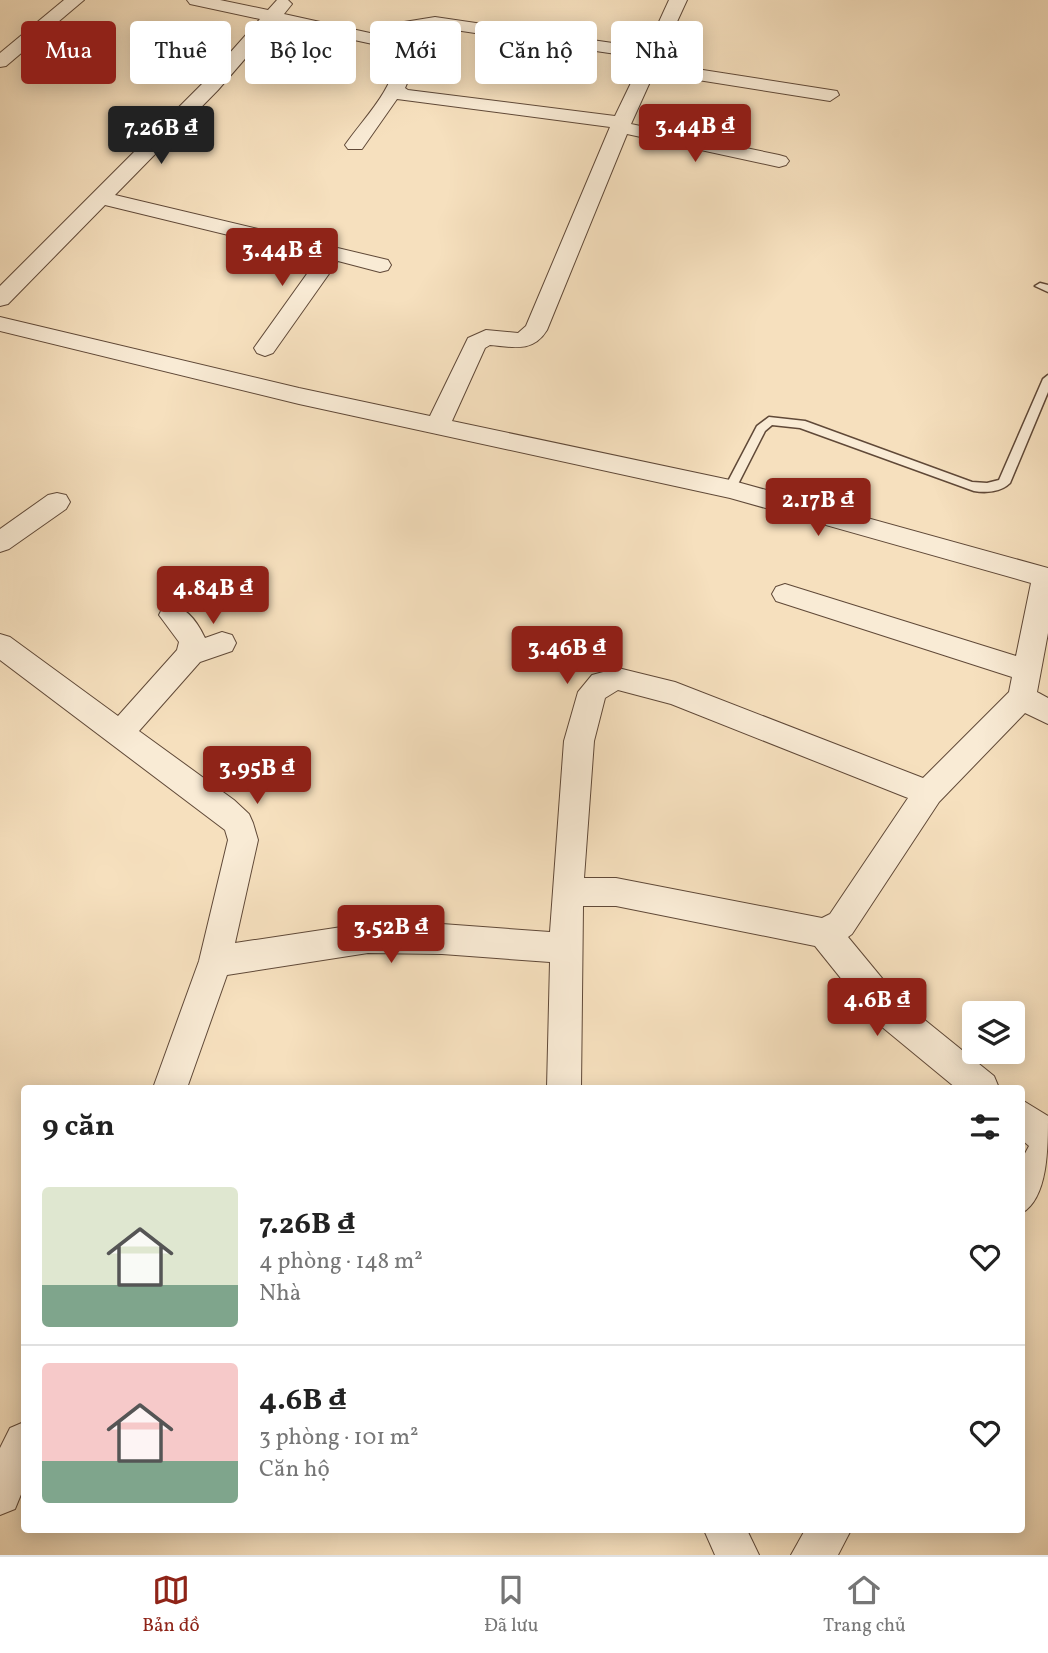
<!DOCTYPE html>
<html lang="vi">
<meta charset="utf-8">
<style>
:root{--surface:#fff;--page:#f6f6f6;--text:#222;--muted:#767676;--line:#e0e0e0;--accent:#8f2418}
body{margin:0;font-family:Vollkorn,serif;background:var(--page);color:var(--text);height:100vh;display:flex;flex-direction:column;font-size:26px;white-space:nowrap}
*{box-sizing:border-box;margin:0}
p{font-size:23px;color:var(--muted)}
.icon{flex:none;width:38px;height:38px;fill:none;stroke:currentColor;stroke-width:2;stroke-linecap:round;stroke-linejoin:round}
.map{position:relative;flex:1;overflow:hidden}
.details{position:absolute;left:21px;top:1085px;width:1004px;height:448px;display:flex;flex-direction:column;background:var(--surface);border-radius:7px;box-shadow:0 4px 18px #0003}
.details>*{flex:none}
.hud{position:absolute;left:21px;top:21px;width:1006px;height:63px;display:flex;gap:14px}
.tools{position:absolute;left:962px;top:1001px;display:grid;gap:14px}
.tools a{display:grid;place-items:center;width:63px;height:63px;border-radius:7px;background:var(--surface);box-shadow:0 4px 18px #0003;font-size:35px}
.price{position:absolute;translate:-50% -60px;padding:0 16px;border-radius:7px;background:var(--accent);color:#fff;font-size:23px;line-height:46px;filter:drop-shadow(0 2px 4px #0008)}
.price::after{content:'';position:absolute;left:50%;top:42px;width:21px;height:16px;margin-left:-10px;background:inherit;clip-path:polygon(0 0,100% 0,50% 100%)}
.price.current{background:#222;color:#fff}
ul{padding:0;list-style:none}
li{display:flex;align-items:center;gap:21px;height:175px;padding:0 21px}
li+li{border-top:2px solid var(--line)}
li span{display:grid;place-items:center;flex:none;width:196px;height:140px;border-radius:7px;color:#555}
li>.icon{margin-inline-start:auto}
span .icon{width:84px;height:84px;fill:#fffc;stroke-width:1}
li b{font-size:30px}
h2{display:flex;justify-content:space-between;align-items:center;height:84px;padding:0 21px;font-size:30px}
.tag{padding:0 24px;border-radius:7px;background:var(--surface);box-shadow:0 4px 18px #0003;font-size:24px;line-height:63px}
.tag.current{background:var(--accent);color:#fff}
.tab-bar{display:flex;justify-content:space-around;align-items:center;height:98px;border-top:2px solid var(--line);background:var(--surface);font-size:19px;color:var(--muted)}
.tab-bar a{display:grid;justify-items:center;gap:4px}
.tab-bar .current{color:var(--accent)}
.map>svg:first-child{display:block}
</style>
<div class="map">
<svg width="1048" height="1555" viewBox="0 0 1048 1555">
<rect width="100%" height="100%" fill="#f6e0be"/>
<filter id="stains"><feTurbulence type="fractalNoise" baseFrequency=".00286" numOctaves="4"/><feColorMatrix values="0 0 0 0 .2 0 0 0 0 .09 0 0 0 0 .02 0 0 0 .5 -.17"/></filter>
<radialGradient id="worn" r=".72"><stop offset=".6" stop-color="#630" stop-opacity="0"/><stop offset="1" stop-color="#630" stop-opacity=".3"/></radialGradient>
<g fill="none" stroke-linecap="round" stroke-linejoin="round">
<g stroke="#604938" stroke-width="3">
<g id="service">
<polygon points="1040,283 1048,285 1048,292 1035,286"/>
<path d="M1048,375V392L1010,483C1001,492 986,493 974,491L800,428L772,425L765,431L734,492L730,493L724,489L757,426L769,417L805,421L972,482L987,483L999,480L1043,379Z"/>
</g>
</g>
<g stroke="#604938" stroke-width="2">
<g id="minor">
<polygon points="64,0 84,0 6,66 0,67 0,53"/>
<path d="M187,0H220L268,10L277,0H288L292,4L284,14L379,35L398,23L435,17L647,48L669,0H687L658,63L837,91L839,95L830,101L654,73L631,124L779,155L786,157L789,161L786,165L779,167L627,134L547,330C533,353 513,347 490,345L485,348L452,421L730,480L1048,568V633L1037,692L1048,698V724L1025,713L939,802L852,934L848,937L900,1000L994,1076L999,1088H956L876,1022L815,946L616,906H583L581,1088H547L550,962L442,954L368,953L227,975L187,1088H153L199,961L228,840L225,830L0,660V634L10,637L118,716L177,650L179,642L159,615L163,607C183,601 197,621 205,638L222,632L232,635L236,643L232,651L200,662L139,731L234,800L249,814L253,823L258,840L235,943L368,923L442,924L550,932L564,741L578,692L592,675L618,668L675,682L923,778L1009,692L1012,677L776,601L772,594L776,587L785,584L1016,656L1031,583L730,498L299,404L0,331V317L299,388L430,416L468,338L486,330L518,333L526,326L610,127L397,99L362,149H348L345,145C364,118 394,89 397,56L391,48L276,23L218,90L115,195L388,260L391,265L388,270L380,272L338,261L273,353L265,356L257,353L254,348L319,257L105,205L8,304L0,306V286L204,82L260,19L190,4ZM435,27L643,58L615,116L408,90L405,88L414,67L415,55L403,40L397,39L409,31ZM618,690L671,704L908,798L830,914L822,918L616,878H584L594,741L605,698Z"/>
<polygon points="57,493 66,495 70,502 66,509 9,549 0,552 0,529 48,495"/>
<path d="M1022,1100L1048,1116C1048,1148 1048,1198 1022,1213V1159L1029,1146L1022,1140Z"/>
<polygon points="24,1422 24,1487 15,1509 0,1515 0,1448 10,1428"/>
<polygon points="704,1530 747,1530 759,1555 715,1555"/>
<polygon points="805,1530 851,1530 838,1555 791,1555"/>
</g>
</g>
<use href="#service" fill="#f9ebd5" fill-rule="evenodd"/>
<use href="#minor" fill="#f9ebd5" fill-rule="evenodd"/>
</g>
<rect width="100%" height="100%" filter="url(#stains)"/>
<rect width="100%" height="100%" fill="url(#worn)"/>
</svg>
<div class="tools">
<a><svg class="icon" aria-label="layers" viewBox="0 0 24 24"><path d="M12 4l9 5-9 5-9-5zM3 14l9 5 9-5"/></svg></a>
</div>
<b class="price" style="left:695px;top:164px">3.44B ₫</b>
<b class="price current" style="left:161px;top:166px">7.26B ₫</b>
<b class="price" style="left:282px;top:288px">3.44B ₫</b>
<b class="price" style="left:818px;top:538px">2.17B ₫</b>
<b class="price" style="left:213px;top:626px">4.84B ₫</b>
<b class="price" style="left:567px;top:686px">3.46B ₫</b>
<b class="price" style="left:257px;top:806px">3.95B ₫</b>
<b class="price" style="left:391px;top:965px">3.52B ₫</b>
<b class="price" style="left:877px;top:1038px">4.6B ₫</b>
<div class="hud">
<a class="tag current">Mua</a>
<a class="tag">Thuê</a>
<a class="tag">Bộ lọc</a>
<a class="tag">Mới</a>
<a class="tag">Căn hộ</a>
<a class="tag">Nhà</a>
</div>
<section class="details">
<h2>9 căn<svg class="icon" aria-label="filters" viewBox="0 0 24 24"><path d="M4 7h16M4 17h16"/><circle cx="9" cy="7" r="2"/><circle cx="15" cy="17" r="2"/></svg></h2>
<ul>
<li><span style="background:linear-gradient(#dfe7d0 70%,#7fa58c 0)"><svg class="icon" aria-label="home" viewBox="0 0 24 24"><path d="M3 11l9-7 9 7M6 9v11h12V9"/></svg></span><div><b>7.26B ₫</b><p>4 phòng · 148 m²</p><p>Nhà</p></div><svg class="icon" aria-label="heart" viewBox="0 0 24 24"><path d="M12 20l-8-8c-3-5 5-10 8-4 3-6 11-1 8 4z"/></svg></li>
<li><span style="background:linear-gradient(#f6c9c9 70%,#7fa58c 0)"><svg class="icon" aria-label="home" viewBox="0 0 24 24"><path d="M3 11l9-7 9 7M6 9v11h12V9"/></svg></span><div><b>4.6B ₫</b><p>3 phòng · 101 m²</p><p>Căn hộ</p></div><svg class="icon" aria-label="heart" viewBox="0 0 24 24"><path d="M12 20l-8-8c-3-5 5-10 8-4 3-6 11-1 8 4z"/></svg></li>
</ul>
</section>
</div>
<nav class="tab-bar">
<a class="current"><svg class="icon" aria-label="map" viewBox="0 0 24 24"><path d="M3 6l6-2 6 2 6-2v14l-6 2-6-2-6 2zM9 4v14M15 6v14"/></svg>Bản đồ</a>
<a><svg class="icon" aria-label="saved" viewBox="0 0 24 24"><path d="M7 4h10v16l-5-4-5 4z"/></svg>Đã lưu</a>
<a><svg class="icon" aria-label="home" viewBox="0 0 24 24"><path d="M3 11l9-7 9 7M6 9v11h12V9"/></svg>Trang chủ</a>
</nav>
